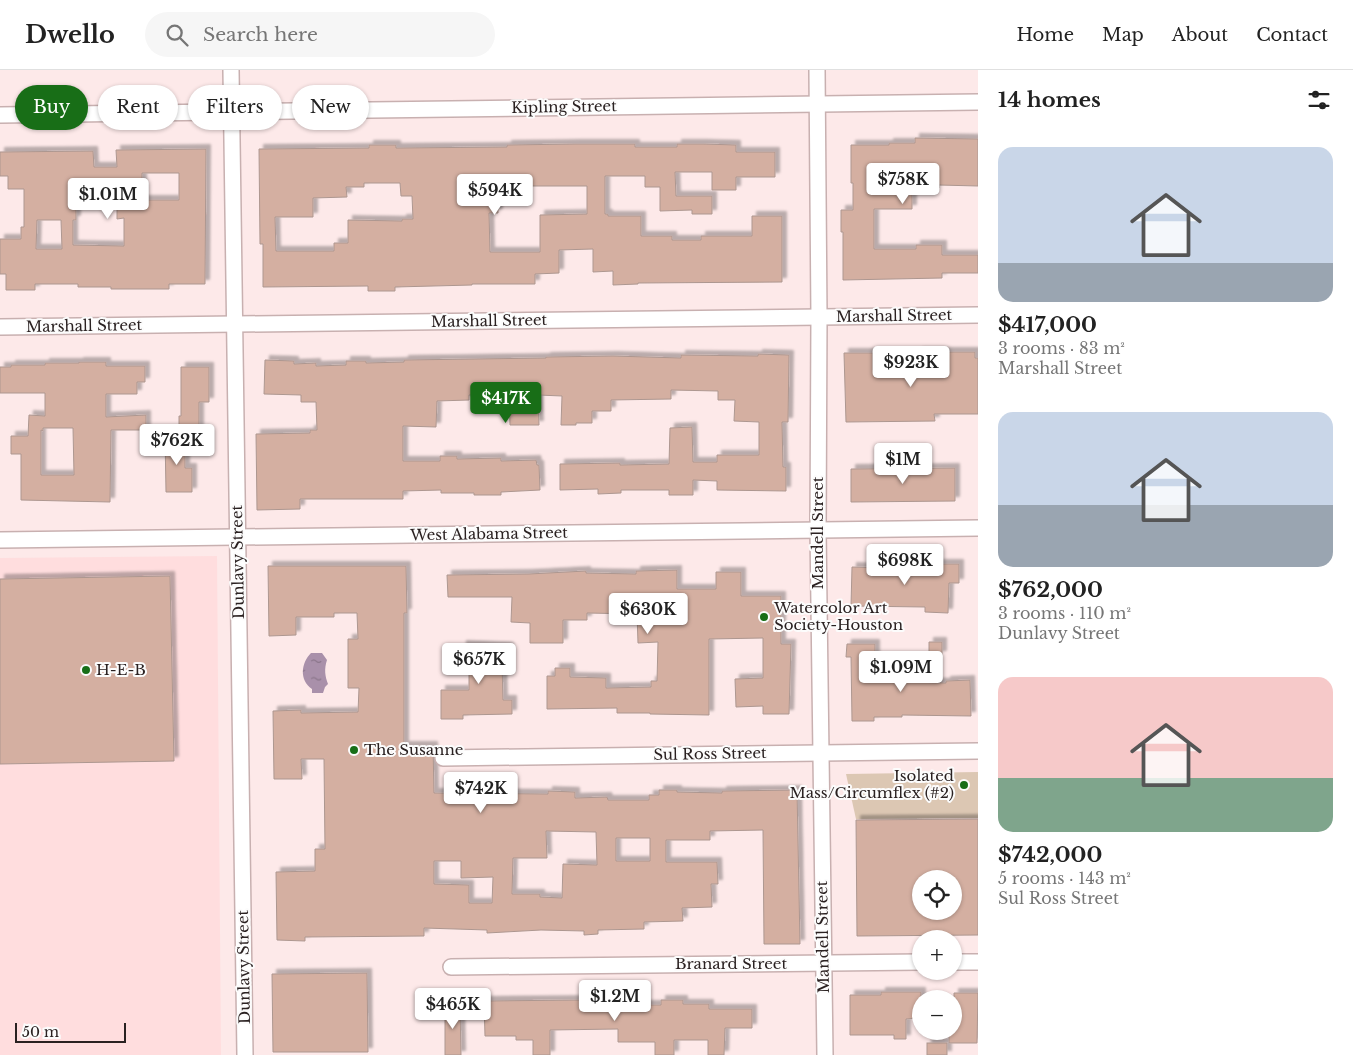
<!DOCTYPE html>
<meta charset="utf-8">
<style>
:root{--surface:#fff;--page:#f6f6f6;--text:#222;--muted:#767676;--line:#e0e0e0;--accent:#186e17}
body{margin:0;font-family:"Libre Baskerville",serif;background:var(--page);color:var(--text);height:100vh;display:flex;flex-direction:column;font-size:19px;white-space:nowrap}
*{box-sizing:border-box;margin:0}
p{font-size:16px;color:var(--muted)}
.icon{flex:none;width:28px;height:28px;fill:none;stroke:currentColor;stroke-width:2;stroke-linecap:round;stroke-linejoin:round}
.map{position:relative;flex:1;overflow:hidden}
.sheet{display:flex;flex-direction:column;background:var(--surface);width:375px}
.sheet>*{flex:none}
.hud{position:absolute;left:15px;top:15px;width:475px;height:45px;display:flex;gap:10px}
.fabs{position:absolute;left:912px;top:800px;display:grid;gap:10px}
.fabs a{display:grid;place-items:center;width:50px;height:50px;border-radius:50%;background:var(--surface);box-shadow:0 1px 4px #0004;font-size:25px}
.scale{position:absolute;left:15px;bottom:12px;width:111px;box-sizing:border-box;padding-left:5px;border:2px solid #2a2121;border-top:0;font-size:14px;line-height:18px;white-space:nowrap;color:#2a2121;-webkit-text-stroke:4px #fcfcfc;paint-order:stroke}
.price{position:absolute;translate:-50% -42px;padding:0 11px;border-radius:5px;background:#fff;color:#222;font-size:16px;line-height:32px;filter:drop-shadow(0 1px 2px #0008)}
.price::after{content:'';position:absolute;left:50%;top:30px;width:15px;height:11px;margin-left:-8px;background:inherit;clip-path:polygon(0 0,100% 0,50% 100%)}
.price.current{background:var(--accent);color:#fff}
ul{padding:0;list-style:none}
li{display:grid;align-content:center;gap:10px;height:265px;padding:0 20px}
li span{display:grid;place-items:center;height:155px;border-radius:15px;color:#555}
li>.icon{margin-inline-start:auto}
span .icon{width:90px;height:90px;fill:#fffc;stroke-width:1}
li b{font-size:21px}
h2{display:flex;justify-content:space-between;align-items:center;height:60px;padding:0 20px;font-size:21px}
.chip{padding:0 18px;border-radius:22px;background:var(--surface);box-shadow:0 1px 4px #0004;font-size:18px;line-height:45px}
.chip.current{background:var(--accent);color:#fff}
header{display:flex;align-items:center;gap:30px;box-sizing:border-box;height:70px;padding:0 25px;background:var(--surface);border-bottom:1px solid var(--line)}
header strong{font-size:24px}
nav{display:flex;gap:28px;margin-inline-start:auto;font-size:18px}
.search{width:350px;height:45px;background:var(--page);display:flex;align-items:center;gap:12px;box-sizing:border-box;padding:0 18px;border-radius:28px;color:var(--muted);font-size:19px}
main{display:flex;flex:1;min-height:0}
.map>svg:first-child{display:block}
</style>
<header>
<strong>Dwello</strong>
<div class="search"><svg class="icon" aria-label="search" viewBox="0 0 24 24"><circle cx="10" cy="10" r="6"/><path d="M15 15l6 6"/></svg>Search here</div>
<nav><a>Home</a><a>Map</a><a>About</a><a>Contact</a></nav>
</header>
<main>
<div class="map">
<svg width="978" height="985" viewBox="0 0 978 985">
<defs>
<pattern id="water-ripples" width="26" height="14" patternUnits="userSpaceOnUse" patternTransform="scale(1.25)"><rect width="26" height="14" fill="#a990aa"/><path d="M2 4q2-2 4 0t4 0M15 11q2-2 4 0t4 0" fill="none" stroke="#8a758a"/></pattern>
<filter id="shadow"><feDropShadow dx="4.5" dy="-4.5" stdDeviation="1" flood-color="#0004"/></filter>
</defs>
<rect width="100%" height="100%" fill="#fde9e9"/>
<polygon fill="#ffddde" points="217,486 221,985 0,985 0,488"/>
<polygon fill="#dcc7b3" points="978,702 978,748 856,749 846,704"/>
<path fill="url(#water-ripples)" d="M311,583H322L327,590C324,599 325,606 328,614L325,617L323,623H312V619C299,610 301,593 311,583Z"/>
<g fill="#d4afa1" stroke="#ad9790" fill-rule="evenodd" filter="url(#shadow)">
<polygon points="915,68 978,69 978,116 939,115 939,118 912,118 912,139 874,139 874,179 916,179 916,175 942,175 942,185 978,185 978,203 942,203 942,208 843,210 843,162 841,162 841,140 853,140 853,113 851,113 851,75 889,75 889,73 915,73"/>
<path d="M575,74H635V77H677V74H704L736,75V82H775V107H736V120H712V102H675L676,126H712V144H692V140L660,141V117H645V106H605V144H608V146H641V166H672V170H701V166H752V146H782V212L638,213V214L613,215V201L593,202V179L559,180V203L535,204V214H472V215L395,217V221H368V216L263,217V174H260L259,79L369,78V75H396V78L507,77V75ZM364,113H400L401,126H412L413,149H402V151L348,150V173H334V181H276L275,147H313V128L347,127L346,117H364ZM498,116H587V144L540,145V182H490L489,143H498Z"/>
<path d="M206,79L205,214H169V219H111V217H78V214H35V220H6V204H0V169H21V157H24V119H8V106H0V82L93,81L94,97H117L116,80ZM142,103H179V130H142ZM76,139H117V149L124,148V176L73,175V150H76ZM37,150H61L62,179H36Z"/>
<polygon points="918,282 975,282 975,288 978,288 978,344 934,344 935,351 846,352 844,283 873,283 873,300 918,301"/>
<polygon points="758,284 789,285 788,352 782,352 783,397 786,397 786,421 717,420 717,411 693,410 693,425 669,425 669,420 621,420 621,423 598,424 598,419 560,420 560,394 620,393 620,395 669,394 670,358 692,357 693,392 717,392 717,385 759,385 759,352 734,351 735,330 718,330 718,321 671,320 671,329 611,330 611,341 592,341 592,353 576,353 576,355 561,355 562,326 538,325 539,355 510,355 509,325 469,325 469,330 437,331 436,357 403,356 403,391 440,391 440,386 457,386 457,389 501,388 501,391 536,390 537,395 539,395 540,420 501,422 501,425 474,425 474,423 441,423 441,420 403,421 403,429 300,429 300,439 257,440 256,364 310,363 310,360 317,360 316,332 301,332 301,325 264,324 265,290 294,291 294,294 316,293 316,296 346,295 346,291 366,291 366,293 404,292 404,290 546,288 546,287 613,286 681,288 681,285 758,286"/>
<path d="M79,292H106V296H145V312H137V324H106V347L146,345V360H111L110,432L21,430V384H11V366H28L29,345L45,346V323H0V297H11V295H45V293H79ZM43,358H73L74,405H41V360L43,361Z"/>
<polygon points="181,297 209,297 209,332 199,332 199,360 179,360 179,346 181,346"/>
<polygon points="165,366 185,366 185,398 192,398 192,422 166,422"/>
<polygon points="955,398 955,431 851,432 851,399"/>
<polygon points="885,494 959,494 959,513 949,513 948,543 925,542 925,537 851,536 852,497 885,498"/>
<path d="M268,496H406L407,543H404V676H433L434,723L548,724V721L575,722V728L607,727L608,730H649V725H659V720H677V722L722,723V721L797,720L800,874H764L763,760L710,761V770H666V792H717L718,814H711L712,837L682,838L683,851L644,852V859L598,860V864L584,865V861L541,860L487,863V860L424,858V866L305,867V871L277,870L276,802L315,801V779H325L324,689H301L302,709H274L273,641L301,640V643L358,642L359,618H348V569H358L357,543H334V547H296V565L269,566ZM546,761L596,762L597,795L563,794L562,828L540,827V824H512L513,788H547ZM616,768H650V791H616ZM434,791H461V808L493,807L492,833H469V815L434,814Z"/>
<polygon points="677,500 677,519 716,519 716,502 741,502 741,526 781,526 781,574 791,574 789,644 763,644 763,636 736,637 735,609 763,608 763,568 709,569 709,645 650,644 650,643 617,643 617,638 547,639 547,606 555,606 555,598 570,598 570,607 606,608 606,618 651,617 651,611 657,611 658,572 638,573 637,544 587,543 587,550 563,550 563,573 530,573 530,553 511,552 512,527 448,527 447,505 529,504 586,501 586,503 636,504 636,501"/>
<polygon points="170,506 174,691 0,694 0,509"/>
<polygon points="929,572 942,572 942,585 929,586"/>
<polygon points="847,574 875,574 875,588 873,588 873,611 946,613 946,611 970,610 971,646 902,645 902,647 874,647 874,651 852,651 851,587 846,587"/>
<polygon points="462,575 509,577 509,593 502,593 503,630 512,630 512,644 463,645 463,649 441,649 441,620 469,620 469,597 461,597"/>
<path d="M978,749V865L857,866L856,750ZM921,809H954V841H921Z"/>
<polygon points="367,903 368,982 273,982 272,904"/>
<polygon points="881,922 921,922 921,948 906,949 906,969 894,969 894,965 850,965 850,925 881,925"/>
<polygon points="954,923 978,923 977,973 949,973 949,961 954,961"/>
<polygon points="580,930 608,931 608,935 661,935 661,930 683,930 683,934 709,934 709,939 752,939 752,958 725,958 724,985 708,985 708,970 674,970 674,985 655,985 655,972 618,972 618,959 550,960 550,985 533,985 533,970 516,970 516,966 485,966 484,931"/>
<polygon points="445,934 460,934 461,985 445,985"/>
<rect x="927" y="973" width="20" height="12"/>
</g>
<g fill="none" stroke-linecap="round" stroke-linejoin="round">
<g stroke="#c8b0b0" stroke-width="18">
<g id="minor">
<polyline points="231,0 245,985"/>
<polyline points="817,0 819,247 818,460 825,985"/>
<polyline points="0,45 978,32"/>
<polyline points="0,257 978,245"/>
<polyline points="0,470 978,458"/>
<polyline points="443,688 978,681"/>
<polyline points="954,892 978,892"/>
<polyline points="451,897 921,892"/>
</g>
</g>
<use href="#minor" stroke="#fff" stroke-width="15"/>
</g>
<g fill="#186e17" stroke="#fcfcfc" stroke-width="2">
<circle cx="764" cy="547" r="5"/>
<circle cx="86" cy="600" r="5"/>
<circle cx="354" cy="680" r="5"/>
<circle cx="964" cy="715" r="5"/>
</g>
<g text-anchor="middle" stroke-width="4" stroke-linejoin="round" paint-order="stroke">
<g font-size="15" fill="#2a2121" stroke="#fcfcfc">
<text transform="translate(564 37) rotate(-1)" y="5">Kipling Street</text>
<text transform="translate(894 246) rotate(-1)" y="5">Marshall Street</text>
<text transform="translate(489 251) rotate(-1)" y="5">Marshall Street</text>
<text transform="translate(84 256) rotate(-1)" y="5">Marshall Street</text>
<text transform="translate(818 463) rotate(-90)" y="5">Mandell Street</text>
<text transform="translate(489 464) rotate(-1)" y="5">West Alabama Street</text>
<text transform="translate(238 492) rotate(-91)" y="5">Dunlavy Street</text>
<text transform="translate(710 684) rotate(-1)" y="5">Sul Ross Street</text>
<text transform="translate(823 867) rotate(-91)" y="5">Mandell Street</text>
<text x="731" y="899">Branard Street</text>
<text transform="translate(244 897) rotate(-91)" y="5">Dunlavy Street</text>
</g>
<g font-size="15" fill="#2a2121" stroke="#fcfcfc" text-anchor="start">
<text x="774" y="543">Watercolor Art<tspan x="774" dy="17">Society-Houston</tspan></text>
<text x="96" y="605">H-E-B</text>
<text x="364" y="685">The Susanne</text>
<text x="954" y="711" text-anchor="end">Isolated<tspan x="954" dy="17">Mass/Circumflex (#2)</tspan></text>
</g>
</g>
</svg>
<div class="fabs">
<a><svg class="icon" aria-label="locate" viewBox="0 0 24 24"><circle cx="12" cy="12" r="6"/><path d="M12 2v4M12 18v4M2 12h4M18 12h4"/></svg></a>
<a>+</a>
<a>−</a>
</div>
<div class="scale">50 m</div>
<b class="price" style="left:903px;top:135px">$758K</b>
<b class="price" style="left:495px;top:146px">$594K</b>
<b class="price" style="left:108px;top:150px">$1.01M</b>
<b class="price" style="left:911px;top:318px">$923K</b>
<b class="price current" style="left:506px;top:354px">$417K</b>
<b class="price" style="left:177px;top:396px">$762K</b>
<b class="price" style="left:903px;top:415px">$1M</b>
<b class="price" style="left:905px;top:516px">$698K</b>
<b class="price" style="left:648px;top:565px">$630K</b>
<b class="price" style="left:479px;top:615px">$657K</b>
<b class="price" style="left:901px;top:623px">$1.09M</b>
<b class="price" style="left:481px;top:744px">$742K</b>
<b class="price" style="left:615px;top:952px">$1.2M</b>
<b class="price" style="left:453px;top:960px">$465K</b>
<div class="hud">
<a class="chip current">Buy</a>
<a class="chip">Rent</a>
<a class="chip">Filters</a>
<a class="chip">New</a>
</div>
</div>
<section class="sheet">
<h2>14 homes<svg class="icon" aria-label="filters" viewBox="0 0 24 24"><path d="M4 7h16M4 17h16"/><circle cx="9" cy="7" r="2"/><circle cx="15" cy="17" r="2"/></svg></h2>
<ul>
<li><span style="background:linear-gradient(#c9d6e8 75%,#9aa5b1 0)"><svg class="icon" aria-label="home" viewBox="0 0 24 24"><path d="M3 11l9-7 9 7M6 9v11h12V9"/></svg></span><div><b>$417,000</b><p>3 rooms · 83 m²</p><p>Marshall Street</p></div></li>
<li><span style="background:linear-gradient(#c9d6e8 60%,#9aa5b1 0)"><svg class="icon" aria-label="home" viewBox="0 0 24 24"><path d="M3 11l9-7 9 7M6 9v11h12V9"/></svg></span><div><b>$762,000</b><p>3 rooms · 110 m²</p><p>Dunlavy Street</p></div></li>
<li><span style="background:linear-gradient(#f6c9c9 65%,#7fa58c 0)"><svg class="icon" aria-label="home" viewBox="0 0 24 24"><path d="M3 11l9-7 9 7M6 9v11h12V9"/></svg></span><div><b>$742,000</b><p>5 rooms · 143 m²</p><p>Sul Ross Street</p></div></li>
</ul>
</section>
</main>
